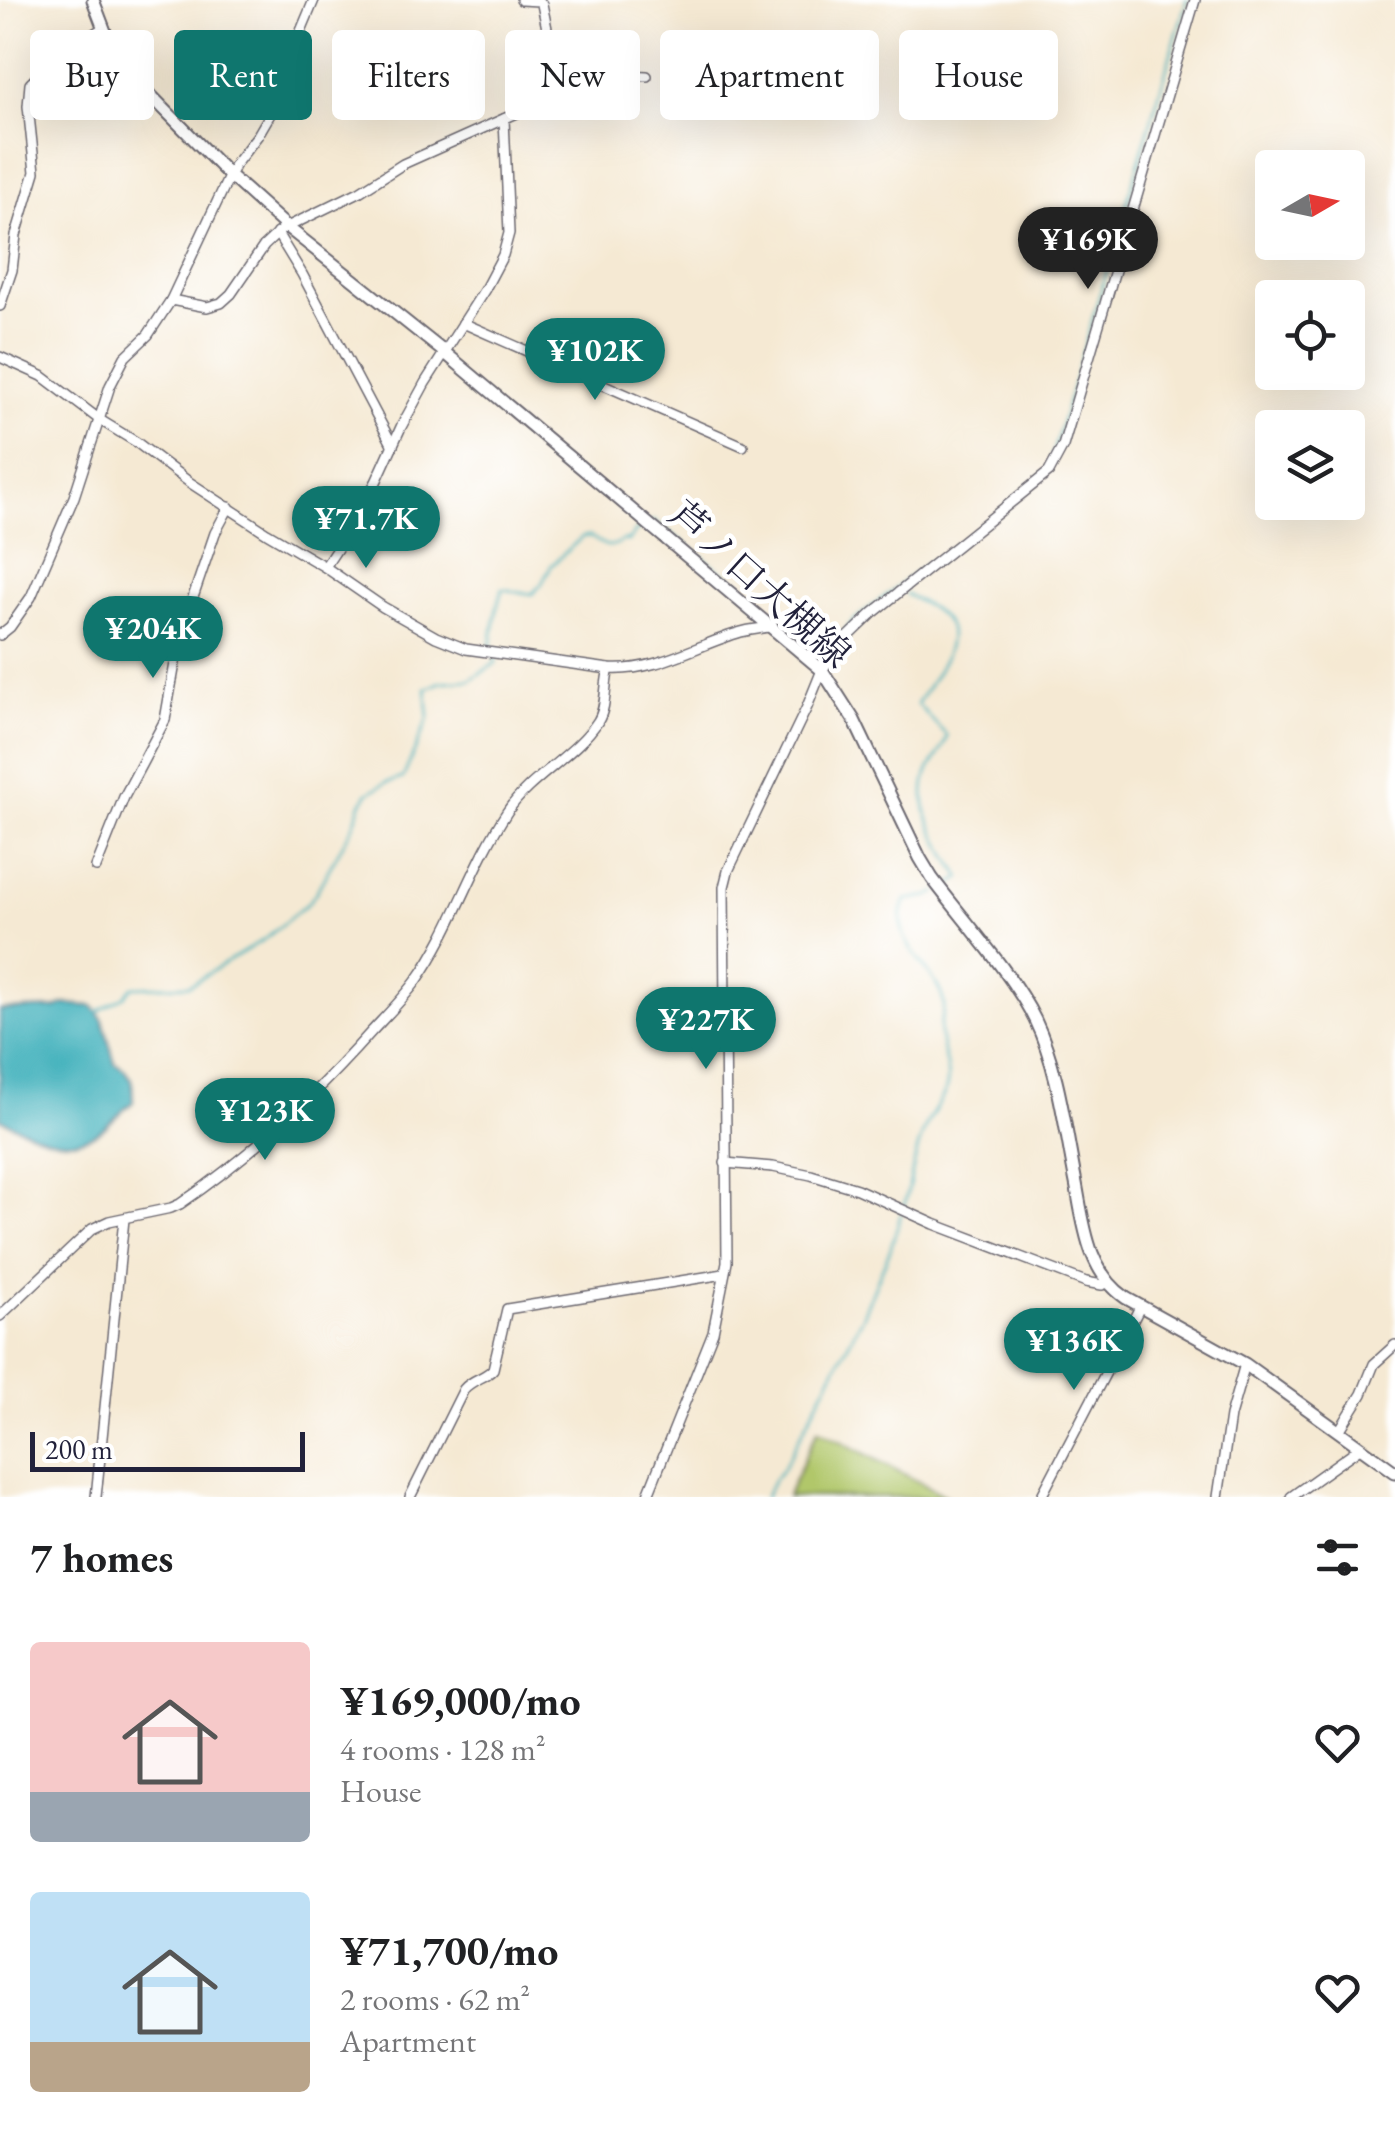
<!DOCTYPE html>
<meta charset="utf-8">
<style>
:root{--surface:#fff;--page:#f2f2f2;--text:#202124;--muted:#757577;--accent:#0f766e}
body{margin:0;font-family:"EB Garamond","Noto Serif JP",serif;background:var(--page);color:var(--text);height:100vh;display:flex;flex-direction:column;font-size:38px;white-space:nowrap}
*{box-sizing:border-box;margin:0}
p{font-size:32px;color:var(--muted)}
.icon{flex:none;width:55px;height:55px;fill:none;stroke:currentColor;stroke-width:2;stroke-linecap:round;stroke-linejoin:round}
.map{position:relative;height:1497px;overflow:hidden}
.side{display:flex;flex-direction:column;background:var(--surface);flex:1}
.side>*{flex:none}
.guide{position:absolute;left:30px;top:30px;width:1335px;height:90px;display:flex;gap:20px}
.needle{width:65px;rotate:81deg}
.tools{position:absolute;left:1255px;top:150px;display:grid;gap:20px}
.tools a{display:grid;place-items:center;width:110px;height:110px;border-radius:10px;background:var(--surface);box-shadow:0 10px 40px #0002;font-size:50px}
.scale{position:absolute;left:30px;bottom:25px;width:275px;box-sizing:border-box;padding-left:10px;border:5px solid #22223b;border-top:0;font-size:28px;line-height:35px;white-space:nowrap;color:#22223b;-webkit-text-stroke:8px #fff;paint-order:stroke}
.price{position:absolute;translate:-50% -85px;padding:0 22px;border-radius:35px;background:var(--accent);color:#fff;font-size:32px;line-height:65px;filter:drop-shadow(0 2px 5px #0008)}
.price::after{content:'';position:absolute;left:50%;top:60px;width:30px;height:22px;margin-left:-15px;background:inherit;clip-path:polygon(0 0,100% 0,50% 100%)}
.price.on{background:#222;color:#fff}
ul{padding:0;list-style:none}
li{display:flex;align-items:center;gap:30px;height:250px;padding:0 30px}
li span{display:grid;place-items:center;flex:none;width:280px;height:200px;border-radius:10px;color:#555}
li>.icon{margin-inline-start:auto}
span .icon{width:120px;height:120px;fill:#fffc;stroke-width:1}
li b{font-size:42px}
h2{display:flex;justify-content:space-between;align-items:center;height:120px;padding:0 30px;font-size:42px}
.pill{padding:0 35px;border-radius:10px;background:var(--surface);box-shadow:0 10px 40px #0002;font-size:35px;line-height:90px}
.pill.on{background:var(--accent);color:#fff}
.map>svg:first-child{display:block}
</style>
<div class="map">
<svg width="1395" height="1497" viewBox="0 0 1395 1497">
<rect width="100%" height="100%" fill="#fff"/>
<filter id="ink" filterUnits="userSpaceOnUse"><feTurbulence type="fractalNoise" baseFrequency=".01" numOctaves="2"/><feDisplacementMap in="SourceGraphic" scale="20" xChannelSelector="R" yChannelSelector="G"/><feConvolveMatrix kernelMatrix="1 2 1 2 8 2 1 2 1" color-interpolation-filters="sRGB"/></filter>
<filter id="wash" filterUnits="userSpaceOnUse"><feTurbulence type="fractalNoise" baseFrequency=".0048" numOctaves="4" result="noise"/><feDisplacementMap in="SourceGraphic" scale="40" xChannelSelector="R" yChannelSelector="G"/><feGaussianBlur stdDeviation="2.25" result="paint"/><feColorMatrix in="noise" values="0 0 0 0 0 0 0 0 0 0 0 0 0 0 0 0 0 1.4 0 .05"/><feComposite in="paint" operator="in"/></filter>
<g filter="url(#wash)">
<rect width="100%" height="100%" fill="#f5e9d3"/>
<polygon fill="#b1c76b" stroke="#6a7453" stroke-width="2.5" points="818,1429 948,1497 787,1497"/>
<path fill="#41b0bb" stroke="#32697b" stroke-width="2.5" d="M65,1004L93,1006L103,1020L115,1063L124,1069L132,1079L133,1102C121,1111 110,1125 97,1133C66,1152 30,1133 0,1119V1010L56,1008Z"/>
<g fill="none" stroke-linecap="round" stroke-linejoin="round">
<g stroke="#41b0bb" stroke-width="2.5">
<polyline points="1051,459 1187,0"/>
<polyline points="652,522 655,521 738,584 815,652 829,651 852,622 931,561"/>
<path d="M906,594C919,602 937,609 946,622C961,644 929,684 917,704L947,736C944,750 934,759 928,772C913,810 943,847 961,878L944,888"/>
<path d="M492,651L491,646L497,607L502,589L532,594L541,585L551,566L582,537L589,536C605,545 606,551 624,540L628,541L636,531L645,526"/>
<polyline points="97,1012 125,996 132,987 190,985 266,938 308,903 315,894 353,826 361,804 368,793 386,783 403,778 429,717 426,689 441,682 470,680 496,663 495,658"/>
<path d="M904,1206C911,1182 914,1154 924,1131C929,1116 941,1104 946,1089C952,1069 938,1047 940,1027C940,1019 945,1014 944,1005C939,967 885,945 906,900L930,896L937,892"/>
<polyline points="765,1497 774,1479 783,1469 862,1317 890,1250 901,1214"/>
</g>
</g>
</g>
<g filter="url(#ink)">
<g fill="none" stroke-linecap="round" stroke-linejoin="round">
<g stroke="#6c6870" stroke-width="12">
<g id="minor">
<polyline points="521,0 539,1 542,4 560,93"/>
<polyline points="277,233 302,274 393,446"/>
<polyline points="171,300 207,307 221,303 231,294 264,246 281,230 359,192 403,164 604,74 647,76"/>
<polyline points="0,306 12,270 16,235 35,172 28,106 30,84 56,57 103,28"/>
<polyline points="463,323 743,446"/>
<path d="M0,357L42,376L100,420L136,442L189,482L267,533L325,567L383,607L436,637L466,649L609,669C656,672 696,645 741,632C751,629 762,629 773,626"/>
<polyline points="325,567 348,532 376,482 401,427 425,383 485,289 503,255 509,233 504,119"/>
<polyline points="0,635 10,627 31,597 74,497 110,386 125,357 148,335 171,300 234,166 258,135 272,111 279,95 293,50 314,0"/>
<polyline points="96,867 124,797 165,720 177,652 188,612 215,533 229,507"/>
<polyline points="725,1163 773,1167 811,1175 857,1189 934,1224 1086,1282 1102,1285 1108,1283"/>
<path d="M0,1316L92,1229L109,1221L171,1208L180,1204C251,1156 315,1095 372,1031C387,1015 404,998 417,980C454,928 472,865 507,812C530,777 576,755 598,721C607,707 604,685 609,669"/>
<polyline points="1339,1431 1362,1394 1374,1364 1395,1345"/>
<polyline points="96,1497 124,1219"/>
<path d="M410,1497L464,1389C472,1379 486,1378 493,1369L507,1309L724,1274"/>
<polyline points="647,1497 713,1332 727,1262 724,887 728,871 807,707 822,670 845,640 873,613 1049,472 1063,446 1195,0"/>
<polyline points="1041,1497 1140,1307"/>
<polyline points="1218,1497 1230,1416 1245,1364"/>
<polyline points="1291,1497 1361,1447"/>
</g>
</g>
<g stroke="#6c6870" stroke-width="15">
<path id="major" d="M93,0L109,42L124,68L230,176L287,227L444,352L822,670L854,720L920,858L932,878C964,921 1012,973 1035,1020C1059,1070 1065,1129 1076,1183C1084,1226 1088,1272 1126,1298L1245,1364L1395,1472"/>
</g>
<use href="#minor" stroke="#fff" stroke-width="9"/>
<use href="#major" stroke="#fff" stroke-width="11"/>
</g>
</g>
<g text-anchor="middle" stroke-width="9" stroke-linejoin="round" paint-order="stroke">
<g font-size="38" fill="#22223b" stroke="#fff">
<text transform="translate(760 584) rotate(42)" y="13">芦ノ口大槻線</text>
</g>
</g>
</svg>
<div class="tools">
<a><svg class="needle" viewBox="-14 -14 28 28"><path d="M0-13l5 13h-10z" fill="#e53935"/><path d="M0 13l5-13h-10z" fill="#757577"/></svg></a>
<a><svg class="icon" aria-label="locate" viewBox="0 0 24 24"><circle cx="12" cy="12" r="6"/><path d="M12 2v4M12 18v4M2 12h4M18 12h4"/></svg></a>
<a><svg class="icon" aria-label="layers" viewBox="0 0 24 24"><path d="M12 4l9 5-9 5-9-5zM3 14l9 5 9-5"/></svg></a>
</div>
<div class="scale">200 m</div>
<b class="price on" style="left:1088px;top:292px">¥169K</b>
<b class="price" style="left:595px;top:403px">¥102K</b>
<b class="price" style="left:366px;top:571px">¥71.7K</b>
<b class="price" style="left:153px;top:681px">¥204K</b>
<b class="price" style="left:706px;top:1072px">¥227K</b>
<b class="price" style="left:265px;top:1163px">¥123K</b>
<b class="price" style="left:1074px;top:1393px">¥136K</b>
<div class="guide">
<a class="pill">Buy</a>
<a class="pill on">Rent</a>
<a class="pill">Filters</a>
<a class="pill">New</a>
<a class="pill">Apartment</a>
<a class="pill">House</a>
</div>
</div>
<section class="side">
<h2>7 homes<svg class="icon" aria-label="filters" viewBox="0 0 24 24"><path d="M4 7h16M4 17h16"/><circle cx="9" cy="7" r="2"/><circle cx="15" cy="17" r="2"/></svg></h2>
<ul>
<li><span style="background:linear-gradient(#f6c9c9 75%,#9aa5b1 0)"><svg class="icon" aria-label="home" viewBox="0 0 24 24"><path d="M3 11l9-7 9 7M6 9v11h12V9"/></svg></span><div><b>¥169,000/mo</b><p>4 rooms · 128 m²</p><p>House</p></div><svg class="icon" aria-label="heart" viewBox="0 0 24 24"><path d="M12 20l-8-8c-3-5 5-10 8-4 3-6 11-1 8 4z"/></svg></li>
<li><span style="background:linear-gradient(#bfe0f5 75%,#b9a48a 0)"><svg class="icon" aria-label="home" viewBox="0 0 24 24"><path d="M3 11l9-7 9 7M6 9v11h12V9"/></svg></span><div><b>¥71,700/mo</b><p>2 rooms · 62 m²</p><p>Apartment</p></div><svg class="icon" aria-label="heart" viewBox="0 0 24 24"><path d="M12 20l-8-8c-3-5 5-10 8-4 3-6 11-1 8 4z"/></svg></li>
</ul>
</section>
